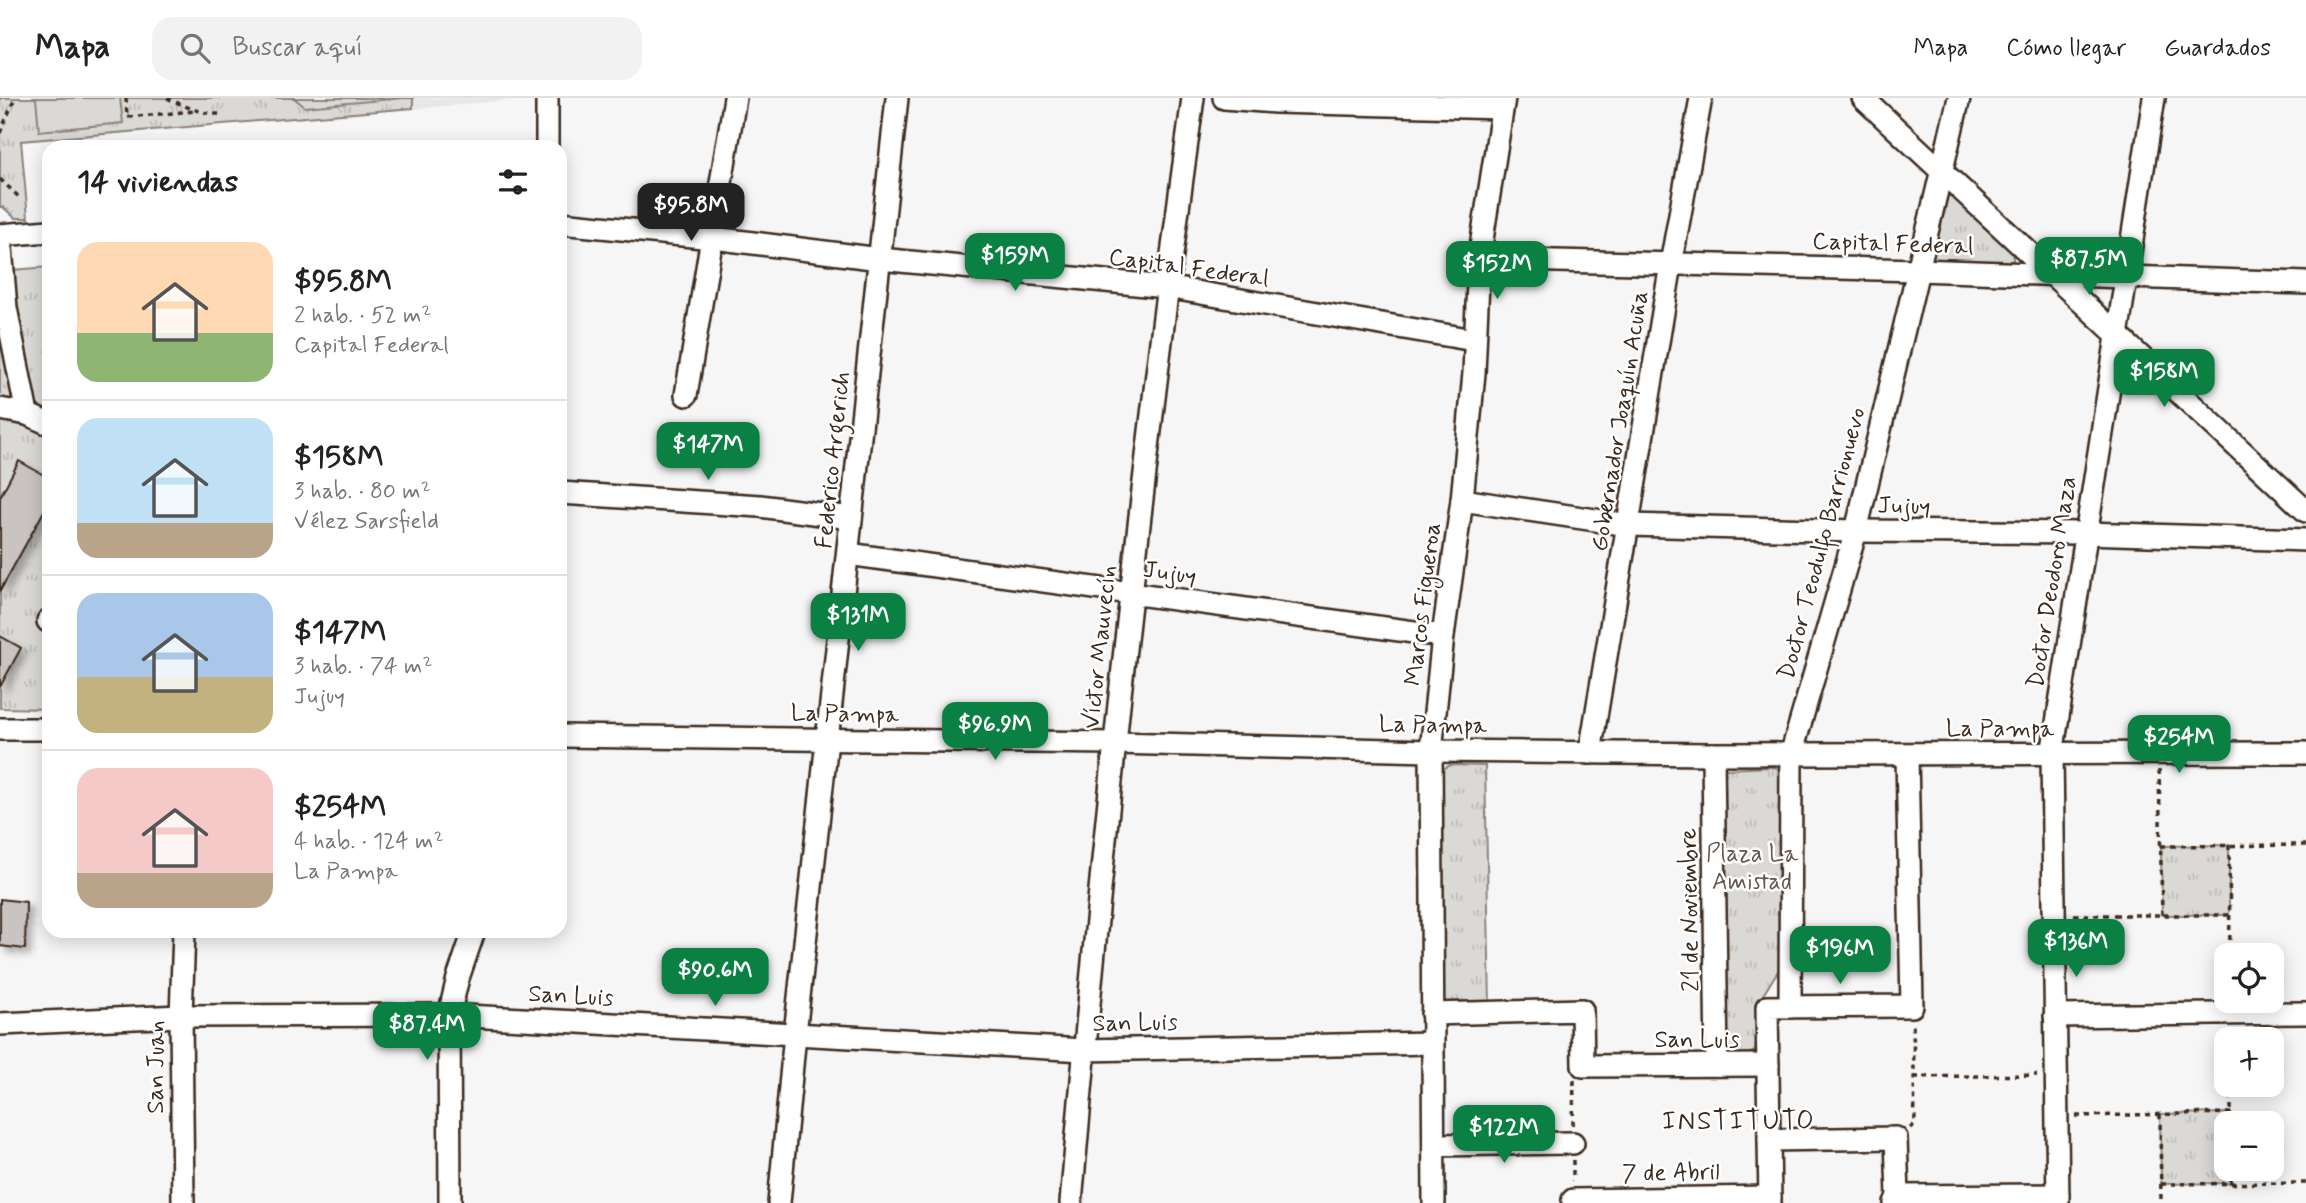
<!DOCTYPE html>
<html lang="es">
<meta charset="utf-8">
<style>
:root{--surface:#fff;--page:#f2f2f2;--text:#222;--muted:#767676;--line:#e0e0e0;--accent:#0b8043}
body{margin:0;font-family:Mynerve,sans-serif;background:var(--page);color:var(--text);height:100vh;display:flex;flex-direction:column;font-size:26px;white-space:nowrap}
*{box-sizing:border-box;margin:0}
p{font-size:23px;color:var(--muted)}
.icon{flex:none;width:38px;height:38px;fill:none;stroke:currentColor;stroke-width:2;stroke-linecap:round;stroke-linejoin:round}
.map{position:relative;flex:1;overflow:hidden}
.details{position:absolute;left:42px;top:42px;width:525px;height:798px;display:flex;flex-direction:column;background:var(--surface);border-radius:21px;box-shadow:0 4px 18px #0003}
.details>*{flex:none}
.fabs{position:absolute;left:2214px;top:845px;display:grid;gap:14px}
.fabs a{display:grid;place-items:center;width:70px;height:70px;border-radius:14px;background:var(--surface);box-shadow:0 4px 18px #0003;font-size:35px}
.price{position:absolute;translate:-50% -60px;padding:0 16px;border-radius:14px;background:var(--accent);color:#fff;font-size:23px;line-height:46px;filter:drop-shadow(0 2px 4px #0008)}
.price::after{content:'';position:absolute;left:50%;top:42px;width:21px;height:16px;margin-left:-10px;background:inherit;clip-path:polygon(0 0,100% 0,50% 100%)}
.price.current{background:#222;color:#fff}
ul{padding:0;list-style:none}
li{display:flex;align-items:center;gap:21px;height:175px;padding:0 35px}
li+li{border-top:2px solid var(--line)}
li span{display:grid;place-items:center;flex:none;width:196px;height:140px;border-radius:21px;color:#555}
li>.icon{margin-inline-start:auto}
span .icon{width:84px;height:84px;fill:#fffc;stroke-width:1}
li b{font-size:30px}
h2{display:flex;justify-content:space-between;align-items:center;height:84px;padding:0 35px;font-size:30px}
header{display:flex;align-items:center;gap:42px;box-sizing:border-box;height:98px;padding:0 35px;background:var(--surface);border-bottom:2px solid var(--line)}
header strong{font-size:33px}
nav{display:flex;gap:38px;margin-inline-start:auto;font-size:24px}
.search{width:490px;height:63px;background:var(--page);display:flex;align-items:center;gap:18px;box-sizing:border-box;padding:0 24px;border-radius:21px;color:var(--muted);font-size:26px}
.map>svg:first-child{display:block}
</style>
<header>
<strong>Mapa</strong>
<div class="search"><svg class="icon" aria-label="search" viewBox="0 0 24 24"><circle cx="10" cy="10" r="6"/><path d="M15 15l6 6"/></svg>Buscar aquí</div>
<nav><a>Mapa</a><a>Cómo llegar</a><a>Guardados</a></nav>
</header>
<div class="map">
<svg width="2306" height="1105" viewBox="0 0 2306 1105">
<defs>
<pattern id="grass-tufts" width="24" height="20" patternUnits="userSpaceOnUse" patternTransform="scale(1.75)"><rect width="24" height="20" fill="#dbd9d6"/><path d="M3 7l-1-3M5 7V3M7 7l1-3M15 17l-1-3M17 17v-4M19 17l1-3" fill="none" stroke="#bdbab7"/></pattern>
<filter id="shadow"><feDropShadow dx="6" dy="6" stdDeviation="3.5" flood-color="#0004"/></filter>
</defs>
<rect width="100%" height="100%" fill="#f7f6f6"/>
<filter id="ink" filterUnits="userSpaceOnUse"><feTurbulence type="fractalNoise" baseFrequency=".0143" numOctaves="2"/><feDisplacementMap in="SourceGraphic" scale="14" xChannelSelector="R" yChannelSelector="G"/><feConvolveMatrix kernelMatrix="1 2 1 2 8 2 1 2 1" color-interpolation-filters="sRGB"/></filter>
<g filter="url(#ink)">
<polygon fill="#e9e7e6" points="413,0 522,0 522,1 413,11"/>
<g fill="url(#grass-tufts)" stroke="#8b827a" stroke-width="2">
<polygon points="0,0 413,0 413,10 21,43 28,120 15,120 3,109 0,109"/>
<polygon points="1948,97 1954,98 2013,152 2013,162 2004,167 1941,165 1932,161 1929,151 1943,101"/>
<polygon points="49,169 49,380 19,364 0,399 0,173"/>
<polygon points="49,404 49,611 0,610 0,572 7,575 21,550 0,538 0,493"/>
<polygon points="1451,667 1485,668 1490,907 1445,904 1440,897 1439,681 1444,670"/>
<path d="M1774,669L1779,671L1781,676V868L1763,897L1760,907L1755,953C1745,958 1731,960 1725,948L1721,676L1726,671Z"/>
<polygon points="2229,747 2229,817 2162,817 2161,748"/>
<polygon points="2231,1015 2231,1025 2226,1026 2226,1071 2231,1071 2231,1085 2161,1086 2160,1016"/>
</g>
<g fill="#dbd9d6" stroke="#8b827a" stroke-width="2">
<polygon points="36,0 120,0 123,25 39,33"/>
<polygon points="294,0 403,0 305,9"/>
</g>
<g fill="#c9c3c1" stroke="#3b2a1e" stroke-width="2" filter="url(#shadow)">
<polygon points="19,363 49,380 49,404 0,493 0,399"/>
<polygon points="0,538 21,550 0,589"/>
<polygon points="0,801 26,804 25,851 0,848"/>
</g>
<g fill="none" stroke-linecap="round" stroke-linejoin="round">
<g stroke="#3b2a1e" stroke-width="26">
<g id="minor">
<polyline points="547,0 547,49"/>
<polyline points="1224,0 1275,4 1502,10"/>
<polyline points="1863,0 2306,413"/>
<polyline points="560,125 713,140 880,161 1166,189 1474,242"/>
<polyline points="0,137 6,210 27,316"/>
<polyline points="0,137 49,133"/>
<polyline points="1479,161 1917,172 2306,185"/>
<polyline points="686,297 735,0"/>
<polyline points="0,311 27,316 49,326"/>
<polyline points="560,395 760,408 851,420"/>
<polyline points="1462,402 1629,427 1856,433 2085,435 2306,442"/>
<polyline points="848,456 1443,538"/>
<polyline points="48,523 49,522"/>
<polyline points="0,631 49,631"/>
<polyline points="560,638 1115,645 1431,653 1713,656 2306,655"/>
<polyline points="1590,655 1671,166 1701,0"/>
<polyline points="1713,656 1717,967"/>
<polyline points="1790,909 1791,657 1856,433 1959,0"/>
<polyline points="1432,916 1582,912 1583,968 1768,967"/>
<polyline points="2055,918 2306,915"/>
<polyline points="0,926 181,918 449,917 1084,952 1432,945"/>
<polyline points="1769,1042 1896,1040 1898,1098 1895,1105"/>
<polyline points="1434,1047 1573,1045"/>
<polyline points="1898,1098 2058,1097"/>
<polyline points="183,1105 181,918 184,833"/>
<polyline points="450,1105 449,917 458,880 474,833"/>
<polyline points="779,1105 795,936 897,0"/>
<path d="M1071,1105C1103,736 1142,367 1193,0"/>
<polyline points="1434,1105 1431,653 1443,538 1462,402 1474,275 1479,161 1504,0"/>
<polyline points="1573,1105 1573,1102 1770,1099"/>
<polyline points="1770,1105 1767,909 1912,908 1907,657"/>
<polyline points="2058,1105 2052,657 2154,0"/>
</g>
</g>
<g stroke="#3b2a1e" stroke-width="3.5" stroke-dasharray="5 5" stroke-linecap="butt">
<polyline points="126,0 127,19 195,13"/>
<path d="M167,0C185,8 202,17 222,16"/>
<polyline points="0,35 15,0"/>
<polyline points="0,81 21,101"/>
<polyline points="2159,672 2162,817"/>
<polyline points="2229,747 2230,858"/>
<polyline points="2161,748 2306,747"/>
<polyline points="2074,817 2229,817"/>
<polyline points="2230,933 2230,942"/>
<polyline points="1914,979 2037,977"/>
<polyline points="2231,987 2231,1026"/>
<polyline points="2160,1016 2161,1105"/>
<polyline points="2076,1018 2231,1015"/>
<polyline points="1573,1027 1574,982"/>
<polyline points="1910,1030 1915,1026 1913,924"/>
<polyline points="1573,1062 1573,1083"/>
<polyline points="2231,1071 2231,1085"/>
<polyline points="2161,1086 2306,1085"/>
</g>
<use href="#minor" stroke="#fff" stroke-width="21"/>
</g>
</g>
<g text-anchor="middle" stroke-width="5" stroke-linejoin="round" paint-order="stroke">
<g font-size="24" fill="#3b2a1e" stroke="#fff">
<text transform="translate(1893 145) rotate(2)" y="8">Capital Federal</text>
<text transform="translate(1189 169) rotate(8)" y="8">Capital Federal</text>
<text transform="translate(1619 323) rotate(-81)" y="8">Gobernador Joaquín Acuña</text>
<text transform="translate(832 362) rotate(-84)" y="8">Federico Argerich</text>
<text transform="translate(1904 407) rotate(1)" y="8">Jujuy</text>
<text transform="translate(1821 445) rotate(-75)" y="8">Doctor Teodulfo Barrionuevo</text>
<text transform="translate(1170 474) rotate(8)" y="8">Jujuy</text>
<text transform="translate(2051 484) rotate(-81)" y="8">Doctor Deodoro Maza</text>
<text transform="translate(1422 506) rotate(-83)" y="8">Marcos Figueroa</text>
<text transform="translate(1099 549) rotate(-84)" y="8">Víctor Mauvecín</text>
<text transform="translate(845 615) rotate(1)" y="8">La Pampa</text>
<text transform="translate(1433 626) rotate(1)" y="8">La Pampa</text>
<text x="2000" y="638">La Pampa</text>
<text transform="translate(1689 812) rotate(-91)" y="8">21 de Noviembre</text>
<text transform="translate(571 897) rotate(3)" y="8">San Luis</text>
<text transform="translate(1135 924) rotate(-1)" y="8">San Luis</text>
<text x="1697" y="949">San Luis</text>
<text transform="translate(155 969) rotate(-90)" y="8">San Juan</text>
<text transform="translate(1671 1074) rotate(-1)" y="8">7 de Abril</text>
</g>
<g font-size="24" fill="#63564c" stroke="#fff">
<text x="1752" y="763">Plaza La<tspan x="1752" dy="28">Amistad</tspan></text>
</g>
<g font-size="26" letter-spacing="2" fill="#3b2a1e" stroke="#fff">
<text x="1739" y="1031">INSTITUTO</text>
</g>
</g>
</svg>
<div class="fabs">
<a><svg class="icon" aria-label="locate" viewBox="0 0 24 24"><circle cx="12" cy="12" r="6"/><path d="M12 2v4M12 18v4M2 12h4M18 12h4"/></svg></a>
<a>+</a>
<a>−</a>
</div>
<b class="price current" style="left:691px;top:145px">$95.8M</b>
<b class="price" style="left:1015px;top:195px">$159M</b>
<b class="price" style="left:2089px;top:199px">$87.5M</b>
<b class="price" style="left:1497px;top:203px">$152M</b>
<b class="price" style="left:2164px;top:311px">$158M</b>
<b class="price" style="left:708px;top:384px">$147M</b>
<b class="price" style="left:858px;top:555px">$131M</b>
<b class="price" style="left:995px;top:664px">$96.9M</b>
<b class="price" style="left:2179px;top:677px">$254M</b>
<b class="price" style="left:2076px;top:881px">$136M</b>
<b class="price" style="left:1840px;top:888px">$196M</b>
<b class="price" style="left:715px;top:910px">$90.6M</b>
<b class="price" style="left:427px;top:964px">$87.4M</b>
<b class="price" style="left:1504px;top:1067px">$122M</b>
<section class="details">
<h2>14 viviendas<svg class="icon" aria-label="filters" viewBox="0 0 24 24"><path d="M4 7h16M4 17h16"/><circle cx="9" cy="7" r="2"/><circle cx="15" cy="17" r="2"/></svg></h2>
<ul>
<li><span style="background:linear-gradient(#ffd9b3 65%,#8fb573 0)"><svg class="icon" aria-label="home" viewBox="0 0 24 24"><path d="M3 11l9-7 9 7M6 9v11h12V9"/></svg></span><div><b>$95.8M</b><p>2 hab. · 52 m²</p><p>Capital Federal</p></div></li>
<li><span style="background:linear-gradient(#bfe0f5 75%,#b9a48a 0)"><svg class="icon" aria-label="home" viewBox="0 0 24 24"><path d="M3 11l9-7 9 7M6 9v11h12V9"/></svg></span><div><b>$158M</b><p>3 hab. · 80 m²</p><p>Vélez Sarsfield</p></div></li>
<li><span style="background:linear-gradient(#a9c7e8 60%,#c2b280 0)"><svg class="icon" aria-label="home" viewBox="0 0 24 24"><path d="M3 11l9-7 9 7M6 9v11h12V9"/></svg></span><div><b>$147M</b><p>3 hab. · 74 m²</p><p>Jujuy</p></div></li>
<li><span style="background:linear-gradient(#f6c9c9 75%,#b9a48a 0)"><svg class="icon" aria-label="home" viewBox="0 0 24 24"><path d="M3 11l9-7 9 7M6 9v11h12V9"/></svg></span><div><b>$254M</b><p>4 hab. · 124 m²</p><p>La Pampa</p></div></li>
</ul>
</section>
</div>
